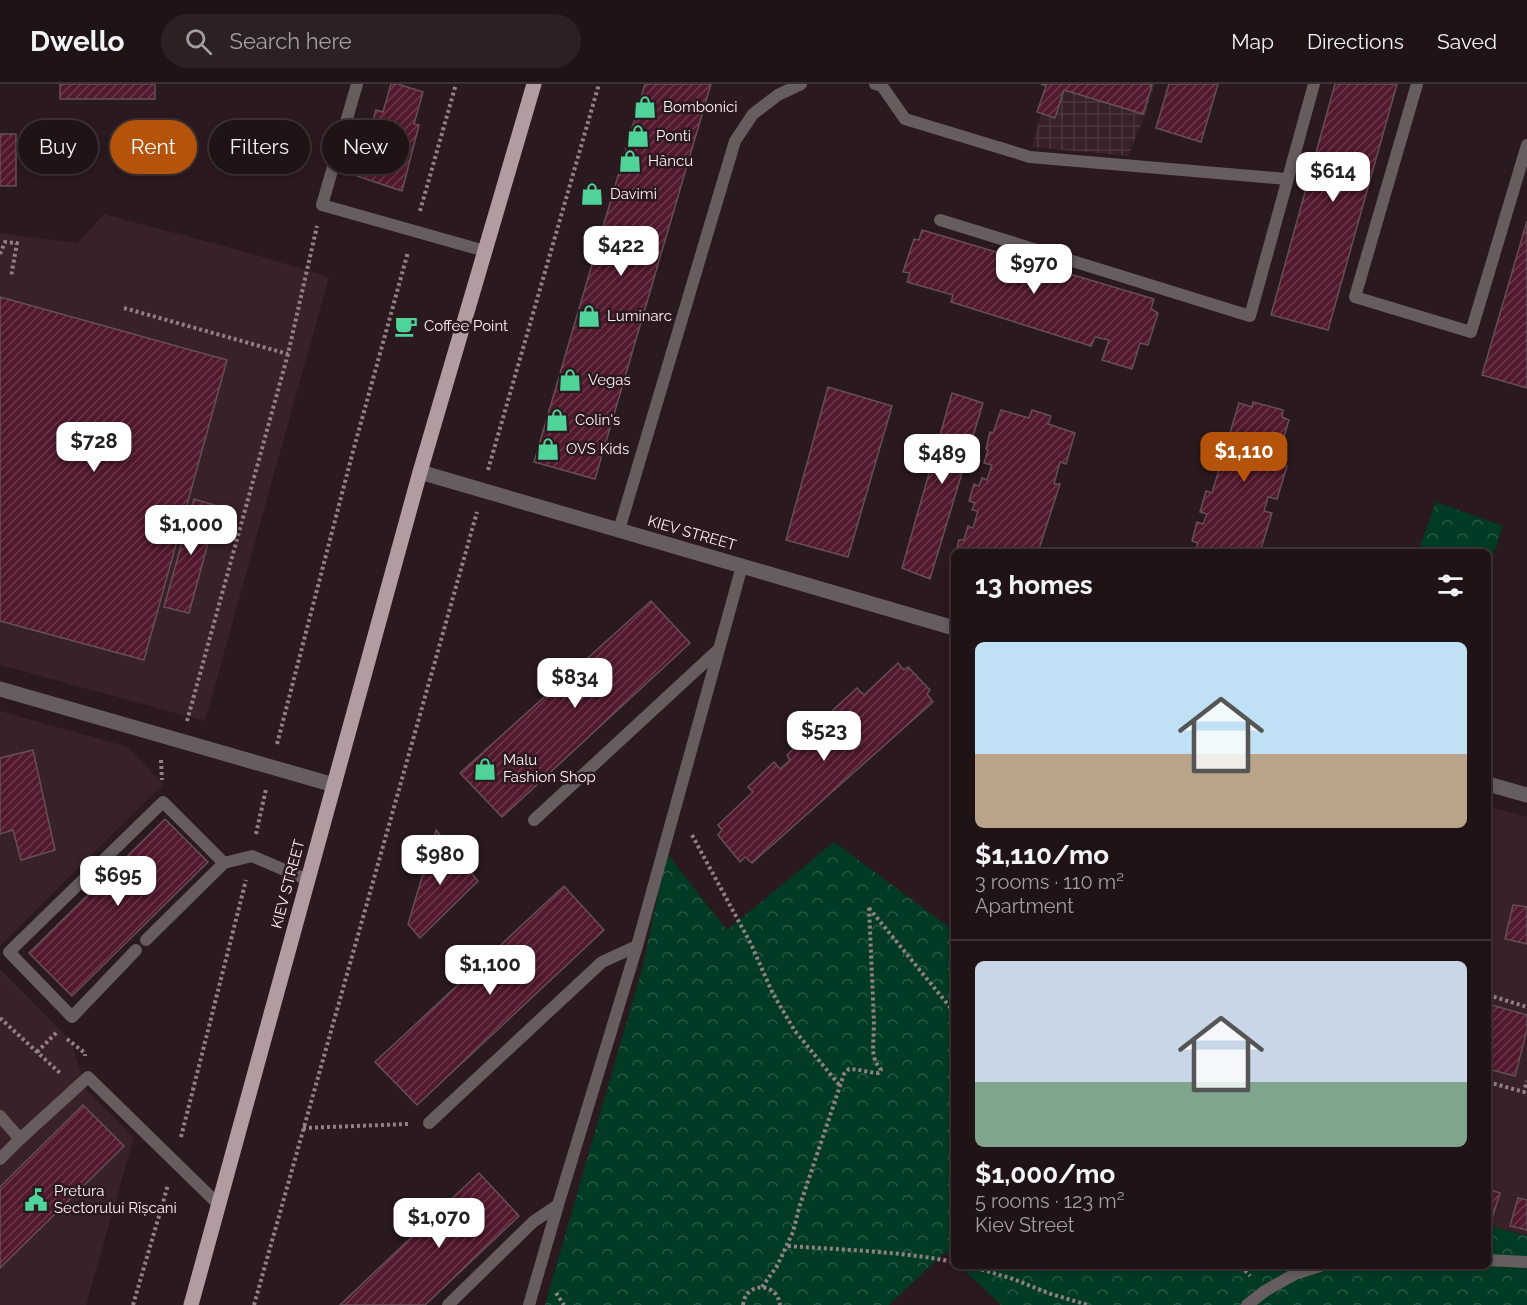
<!DOCTYPE html>
<meta charset="utf-8">
<style>
:root{--surface:#201316;--page:#2d2023;--text:#f1f3f6;--muted:#a29ea1;--line:#3d3235;--accent:#b45309}
body{margin:0;font-family:Raleway,sans-serif;background:var(--page);color:var(--text);height:100vh;display:flex;flex-direction:column;font-size:22px;white-space:nowrap}
*{box-sizing:border-box;margin:0}
p{font-size:20px;color:var(--muted)}
.icon{flex:none;width:33px;height:33px;fill:none;stroke:currentColor;stroke-width:2;stroke-linecap:round;stroke-linejoin:round}
.map{position:relative;flex:1;overflow:hidden}
.details{position:absolute;left:951px;top:465px;width:540px;height:720px;display:flex;flex-direction:column;background:var(--surface);border-radius:9px;box-shadow:0 3px 9px #0003,0 0 0 2px var(--line)}
.details>*{flex:none}
.top-card{position:absolute;left:18px;top:36px;width:570px;height:54px;display:flex;gap:12px}
.price{position:absolute;translate:-50% -51px;padding:0 14px;border-radius:12px;background:#fff;color:#222;font-size:20px;line-height:39px;filter:drop-shadow(0 2px 3px #0008)}
.price::after{content:'';position:absolute;left:50%;top:36px;width:18px;height:14px;margin-left:-9px;background:inherit;clip-path:polygon(0 0,100% 0,50% 100%)}
.price.active{background:var(--accent);color:#fff}
ul{padding:0;list-style:none}
li{display:grid;align-content:center;gap:12px;height:318px;padding:0 24px}
li+li{border-top:2px solid var(--line)}
li span{display:grid;place-items:center;height:186px;border-radius:9px;color:#555}
li>.icon{margin-inline-start:auto}
span .icon{width:108px;height:108px;fill:#fffc;stroke-width:1}
li b{font-size:26px}
h2{display:flex;justify-content:space-between;align-items:center;height:72px;padding:0 24px;font-size:26px}
.chip{padding:0 21px;border-radius:27px;background:var(--surface);box-shadow:0 3px 9px #0003,0 0 0 2px var(--line);font-size:21px;line-height:54px}
.chip.active{background:var(--accent);color:#fff}
header{display:flex;align-items:center;gap:36px;box-sizing:border-box;height:84px;padding:0 30px;background:var(--surface);border-bottom:2px solid var(--line)}
header strong{font-size:28px}
nav{display:flex;gap:33px;margin-inline-start:auto;font-size:21px}
.search{width:420px;height:54px;background:var(--page);display:flex;align-items:center;gap:15px;box-sizing:border-box;padding:0 21px;border-radius:33px;color:var(--muted);font-size:22px}
.map>svg:first-child{display:block}
</style>
<header>
<strong>Dwello</strong>
<div class="search"><svg class="icon" aria-label="search" viewBox="0 0 24 24"><circle cx="10" cy="10" r="6"/><path d="M15 15l6 6"/></svg>Search here</div>
<nav><a>Map</a><a>Directions</a><a>Saved</a></nav>
</header>
<div class="map">
<svg width="1527" height="1221" viewBox="0 0 1527 1221">
<defs>
<pattern id="industrial-grid" width="8" height="8" patternUnits="userSpaceOnUse" patternTransform="scale(1.5)"><rect width="8" height="8" fill="#382128"/><path d="M0 4h8M4 0v8" fill="none" stroke="#4c373d"/></pattern>
<pattern id="park-crowns" width="20" height="18" patternUnits="userSpaceOnUse" patternTransform="scale(1.5)"><rect width="20" height="18" fill="#013b25"/><path d="M2 6a3 3 0 1 1 6 0M12 15a3 3 0 1 1 6 0" fill="none" stroke="#275845"/></pattern>
<pattern id="building-hatch" width="6" height="6" patternUnits="userSpaceOnUse" patternTransform="scale(1.5)"><rect width="6" height="6" fill="#52182d"/><path d="M-1 1l2-2M0 6l6-6M5 7l2-2" fill="none" stroke="#6c3a4c"/></pattern>
</defs>
<rect width="100%" height="100%" fill="#2a191e"/>
<g fill="#382128">
<polygon points="104,130 242,167 329,193 205,637 0,581 0,149 77,159"/>
<polygon points="0,627 125,662 163,700 0,862"/>
<polygon points="1488,722 1527,733 1527,1152 1488,1141"/>
<polygon points="0,885 71,957 86,1006 134,1053 86,1221 0,1221"/>
</g>
<polygon fill="url(#industrial-grid)" points="1049,0 1155,0 1146,28 1128,72 1032,63"/>
<g fill="url(#park-crowns)">
<polygon points="1436,418 1503,442 1488,486 1488,468 1418,468"/>
<polygon points="834,758 954,847 954,1176 945,1168 889,1221 545,1221 642,885 667,770 727,846"/>
<polygon points="1488,1141 1527,1152 1527,1221 1001,1221 960,1182 1488,1182"/>
</g>
<g fill="url(#building-hatch)" stroke="#645055" stroke-width="1.5">
<rect x="60" y="0" width="95" height="15"/>
<polygon points="391,0 398,0 423,8 414,40 419,41 402,107 357,92 376,26 383,28"/>
<polygon points="645,0 711,0 595,395 534,378"/>
<polygon points="1041,0 1150,0 1152,1 1143,30 1064,6 1055,34 1037,28 1046,2"/>
<polygon points="1169,0 1218,0 1201,58 1156,44"/>
<polygon points="1335,0 1397,0 1328,246 1271,231"/>
<rect x="0" y="50" width="16" height="52"/>
<polygon points="1527,137 1527,304 1482,291"/>
<polygon points="922,146 1154,215 1151,225 1158,229 1148,261 1140,259 1132,285 1102,276 1109,256 1095,253 1091,262 951,218 953,211 907,198 910,189 903,188 914,155 919,156"/>
<polygon points="0,213 227,276 144,576 0,537"/>
<polygon points="828,303 892,322 848,473 786,456"/>
<polygon points="952,309 983,319 930,495 902,484"/>
<polygon points="1253,318 1283,326 1282,333 1289,336 1276,379 1287,382 1277,415 1268,413 1264,427 1272,429 1260,468 1195,468 1198,459 1192,457 1197,438 1203,440 1207,430 1200,428 1206,407 1212,409 1239,319 1252,323"/>
<polygon points="1001,326 1029,334 1032,326 1051,332 1048,340 1075,349 1066,380 1060,378 1054,400 1060,400 1038,468 956,468 959,456 964,456 968,442 973,444 978,427 972,426 975,419 969,417 974,400 979,402 982,394 987,396 992,381 984,379 988,366 986,365 990,348 993,349"/>
<polygon points="194,415 218,422 189,529 164,523"/>
<polygon points="651,517 690,559 502,733 460,689"/>
<polygon points="898,579 904,586 908,583 930,606 927,610 933,618 752,779 745,773 740,778 718,751 722,746 718,741 753,708 748,703 774,678 780,685 790,676 787,671 799,659 803,664 813,655 808,651 823,636 829,643 838,635 831,628 857,604 864,611"/>
<polygon points="33,666 55,766 21,776 13,746 0,750 0,674"/>
<polygon points="165,735 208,778 72,912 29,869"/>
<polygon points="436,746 478,797 420,854 408,840"/>
<polygon points="564,802 604,846 417,1021 375,978"/>
<polygon points="1513,821 1527,823 1527,860 1505,855"/>
<polygon points="1488,920 1527,931 1527,946 1515,992 1488,985"/>
<polygon points="83,1021 124,1062 0,1184 0,1103"/>
<polygon points="479,1089 519,1132 425,1221 340,1221"/>
<polygon points="1488,1105 1500,1109 1491,1138 1488,1137"/>
<polygon points="1518,1114 1527,1116 1527,1146 1510,1142"/>
</g>
<g fill="none" stroke-linecap="round" stroke-linejoin="round">
<g stroke="#8f8184" stroke-width="4" stroke-dasharray="3 3" stroke-linecap="butt">
<polyline points="420,127 456,0"/>
<polyline points="0,170 5,158 17,159 11,193"/>
<polyline points="124,224 288,270"/>
<polyline points="488,386 599,0"/>
<polyline points="187,637 288,270 317,142"/>
<polyline points="277,660 352,371 408,168"/>
<polyline points="161,676 162,696"/>
<polyline points="256,750 266,705"/>
<polyline points="692,751 751,860 773,910 795,947 840,1002"/>
<polyline points="869,824 954,928"/>
<polyline points="1488,911 1527,923"/>
<polyline points="0,934 61,990"/>
<polyline points="67,955 85,969 85,972"/>
<polyline points="37,968 57,948"/>
<polyline points="1488,998 1524,1008 1527,997"/>
<polyline points="303,1044 408,1040"/>
<polyline points="181,1053 246,796"/>
<path d="M788,1162C843,1166 899,1167 954,1178"/>
<polyline points="970,1182 1013,1195 1051,1210 1088,1221"/>
<polyline points="1241,1182 1250,1192"/>
<path d="M762,1203L777,1182L793,1148L799,1124L844,990L849,985C860,985 869,989 879,989L881,986L875,977L873,967L874,939L869,823"/>
<polyline points="556,1209 564,1221"/>
<polyline points="133,1221 168,1101"/>
<polyline points="254,1221 477,428"/>
<path d="M743,1221C745,1198 777,1197 780,1221"/>
</g>
<g stroke="#675d5f" stroke-width="12">
<polyline points="357,0 322,121 485,167"/>
<polyline points="875,0 882,2 905,35 1030,73 1287,95"/>
<polyline points="1417,0 1355,213 1471,248 1527,61"/>
<polyline points="940,136 1250,232 1314,0"/>
<polyline points="619,446 735,57 753,30 778,11 801,0"/>
<polyline points="534,736 718,566"/>
<polyline points="146,856 224,779 252,772 308,796"/>
<polyline points="136,866 72,933 9,868 163,718 224,779"/>
<polyline points="0,1032 20,1055"/>
<polyline points="429,1039 602,878 637,862"/>
<polyline points="0,1075 20,1055 88,993 219,1121"/>
<polyline points="1488,1176 1527,1178"/>
<polyline points="448,1221 533,1138 558,1121"/>
<polyline points="529,1221 558,1121 637,862 742,482"/>
<polyline points="1247,1221 1265,1207 1295,1190 1320,1182"/>
</g>
<g stroke="#675d5f" stroke-width="15">
<polyline points="420,388 954,544"/>
<polyline points="0,605 334,701"/>
<polyline points="1488,700 1527,711"/>
</g>
<polyline stroke="#b09ca1" stroke-width="15" points="191,1221 420,388 534,0"/>
</g>
<defs>
<g id="shop-bare" transform="scale(1.8)"><path d="M-5-2.5h2.3a2.7 3.5 0 0 1 5.4 0H5L5.5 6h-11ZM-1.5-2.5h3a1.5 2.3 0 0 0-3 0Z" fill="#4fd399" stroke="#2a191e" stroke-width="2.5" paint-order="stroke"/></g>
<g id="cafe-bare" transform="scale(1.8)"><path d="M-5.5-4.5H6V0H3Q3 3.5 0 3.5H-2.5Q-5.5 3.5-5.5 0ZM3-3.2v2h1.7v-2ZM-6 4.5H4V6H-6Z" fill="#4fd399" stroke="#2a191e" stroke-width="2.5" paint-order="stroke"/></g>
<g id="civic-bare" transform="scale(1.8)"><path d="M-.6-6.5H3V-4.5H.6V-3L4-1V1h2V6H-6V1h2V-1L-.6-3ZM-1.2 2.5V6h2.4V2.5Z" fill="#4fd399" stroke="#2a191e" stroke-width="2.5" paint-order="stroke"/></g>
</defs>
<g fill-rule="evenodd">
<use href="#shop-bare" x="645" y="23"/>
<use href="#shop-bare" x="638" y="52"/>
<use href="#shop-bare" x="630" y="77"/>
<use href="#shop-bare" x="592" y="110"/>
<use href="#shop-bare" x="589" y="232"/>
<use href="#cafe-bare" x="406" y="242"/>
<use href="#shop-bare" x="570" y="296"/>
<use href="#shop-bare" x="557" y="336"/>
<use href="#shop-bare" x="548" y="365"/>
<use href="#shop-bare" x="485" y="685"/>
<use href="#civic-bare" x="36" y="1116"/>
</g>
<g text-anchor="middle" stroke-width="5" stroke-linejoin="round" paint-order="stroke">
<g font-size="15" fill="#fdf1f3" stroke="#2a191e" text-anchor="start">
<text x="663" y="28">Bombonici</text>
<text x="656" y="57">Ponti</text>
<text x="648" y="82">Hâncu</text>
<text x="610" y="115">Davimi</text>
<text x="607" y="237">Luminarc</text>
<text x="424" y="247">Coffee Point</text>
<text x="588" y="301">Vegas</text>
<text x="575" y="341">Colin's</text>
<text x="566" y="370">OVS Kids</text>
<text x="503" y="681">Malu<tspan x="503" dy="17">Fashion Shop</tspan></text>
<text x="54" y="1112">Pretura<tspan x="54" dy="17">Sectorului Rîșcani</tspan></text>
</g>
<g font-size="15" fill="#fdf1f3" stroke="#2a191e">
<text transform="translate(692 449) rotate(16)" y="5">KIEV STREET</text>
<text transform="translate(288 800) rotate(-75)" y="5">KIEV STREET</text>
</g>
</g>
</svg>
<b class="price" style="left:1333px;top:119px">$614</b>
<b class="price" style="left:621px;top:193px">$422</b>
<b class="price" style="left:1034px;top:211px">$970</b>
<b class="price" style="left:94px;top:389px">$728</b>
<b class="price active" style="left:1244px;top:399px">$1,110</b>
<b class="price" style="left:942px;top:401px">$489</b>
<b class="price" style="left:191px;top:472px">$1,000</b>
<b class="price" style="left:575px;top:625px">$834</b>
<b class="price" style="left:824px;top:678px">$523</b>
<b class="price" style="left:440px;top:802px">$980</b>
<b class="price" style="left:118px;top:823px">$695</b>
<b class="price" style="left:490px;top:912px">$1,100</b>
<b class="price" style="left:439px;top:1165px">$1,070</b>
<div class="top-card">
<a class="chip">Buy</a>
<a class="chip active">Rent</a>
<a class="chip">Filters</a>
<a class="chip">New</a>
</div>
<section class="details">
<h2>13 homes<svg class="icon" aria-label="filters" viewBox="0 0 24 24"><path d="M4 7h16M4 17h16"/><circle cx="9" cy="7" r="2"/><circle cx="15" cy="17" r="2"/></svg></h2>
<ul>
<li><span style="background:linear-gradient(#bfe0f5 60%,#b9a48a 0)"><svg class="icon" aria-label="home" viewBox="0 0 24 24"><path d="M3 11l9-7 9 7M6 9v11h12V9"/></svg></span><div><b>$1,110/mo</b><p>3 rooms · 110 m²</p><p>Apartment</p></div></li>
<li><span style="background:linear-gradient(#c9d6e8 65%,#7fa58c 0)"><svg class="icon" aria-label="home" viewBox="0 0 24 24"><path d="M3 11l9-7 9 7M6 9v11h12V9"/></svg></span><div><b>$1,000/mo</b><p>5 rooms · 123 m²</p><p>Kiev Street</p></div></li>
</ul>
</section>
</div>
